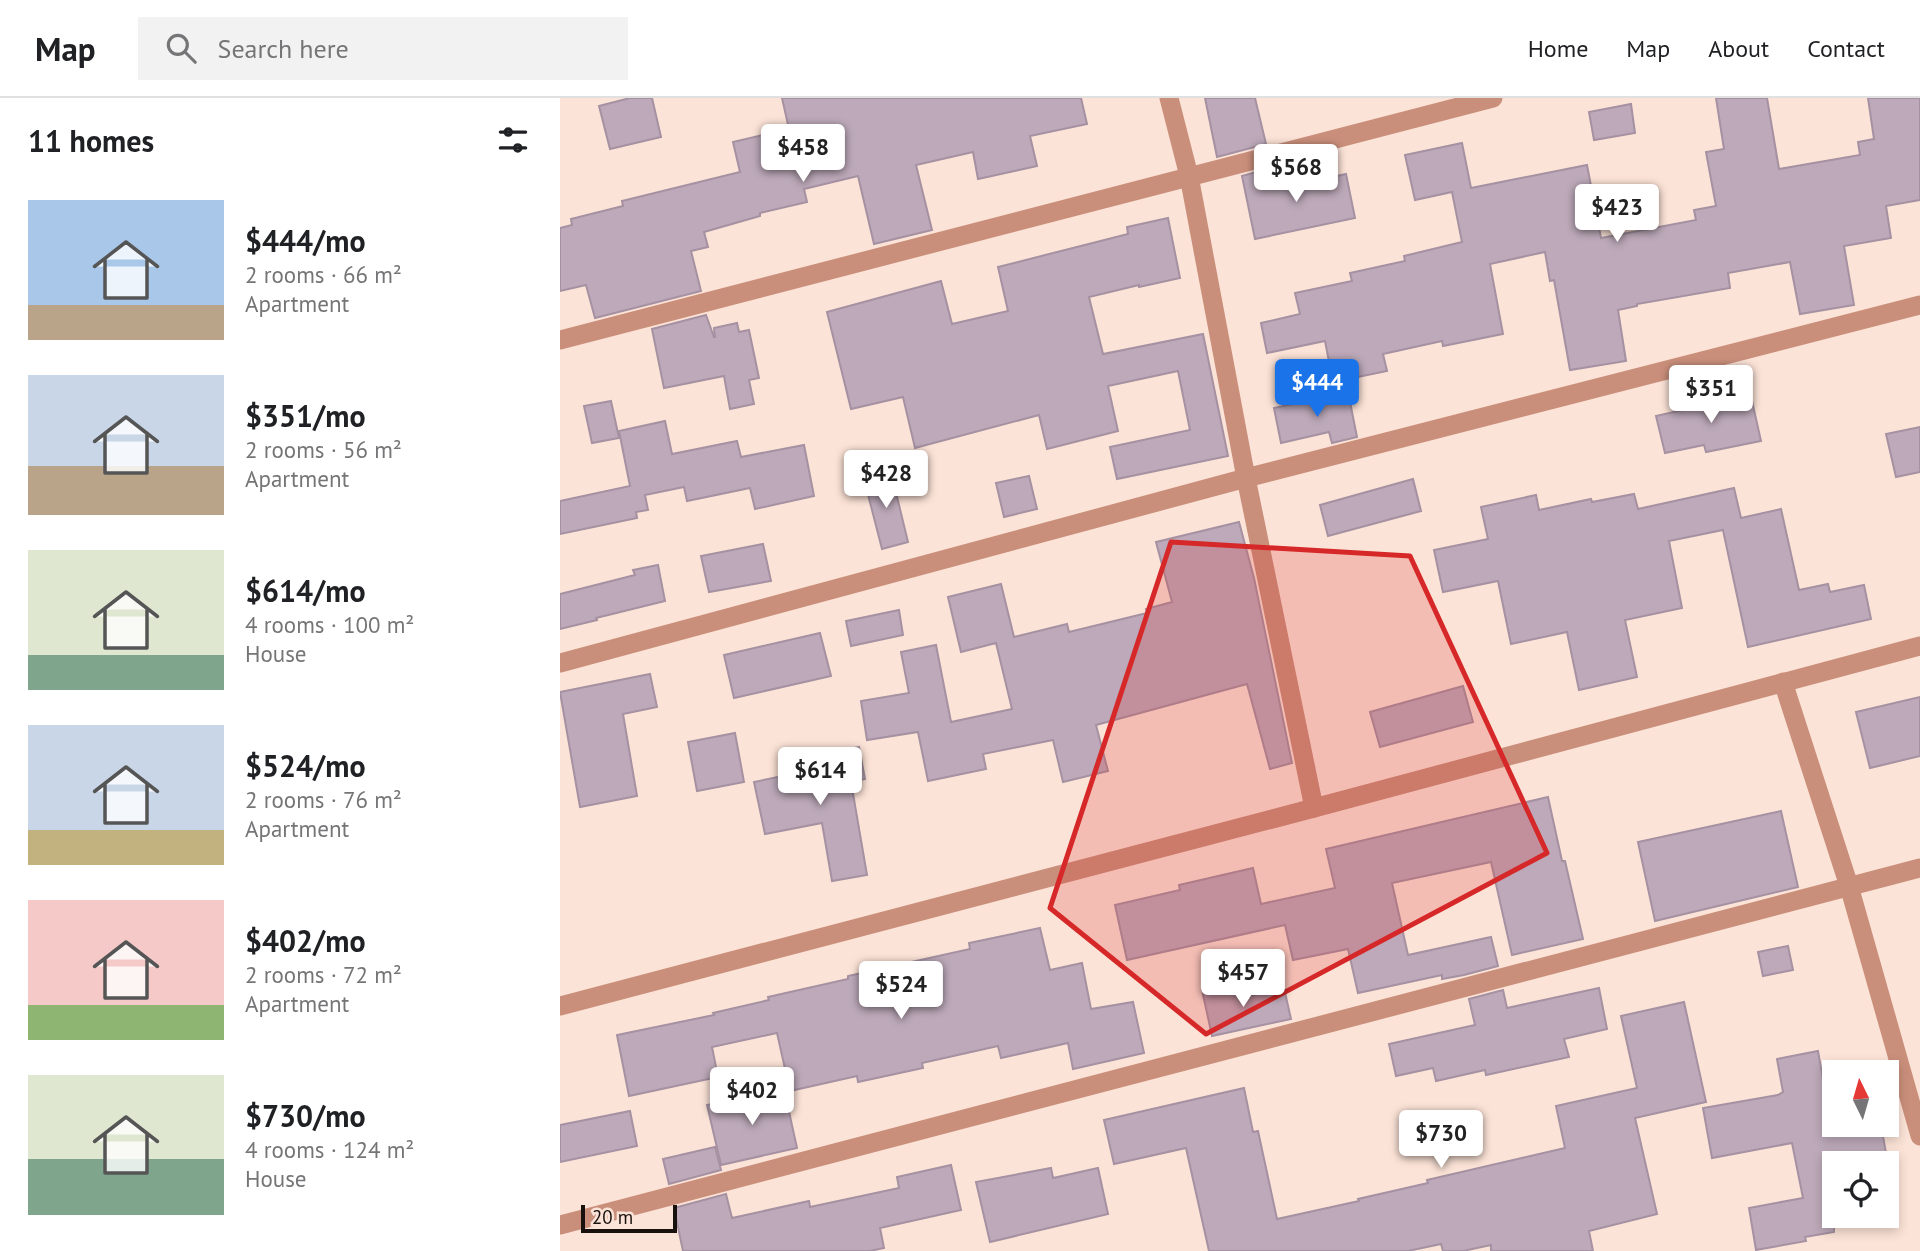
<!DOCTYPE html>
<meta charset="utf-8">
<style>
:root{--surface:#fff;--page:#f2f2f2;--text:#202124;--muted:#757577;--line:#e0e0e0;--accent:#1a73e8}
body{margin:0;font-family:"PT Sans",sans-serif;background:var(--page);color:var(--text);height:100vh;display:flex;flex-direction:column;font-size:26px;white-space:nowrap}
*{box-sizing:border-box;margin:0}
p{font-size:23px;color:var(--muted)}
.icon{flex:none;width:38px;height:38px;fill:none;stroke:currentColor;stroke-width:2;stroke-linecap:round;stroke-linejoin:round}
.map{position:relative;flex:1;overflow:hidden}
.details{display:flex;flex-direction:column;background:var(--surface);width:560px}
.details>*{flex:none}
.needle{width:46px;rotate:355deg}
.fabs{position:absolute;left:1262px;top:962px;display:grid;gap:14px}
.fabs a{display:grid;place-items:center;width:77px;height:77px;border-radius:0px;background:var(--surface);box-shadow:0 4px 10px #0003;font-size:35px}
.scale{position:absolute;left:21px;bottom:18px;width:96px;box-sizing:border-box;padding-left:7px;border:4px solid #19110d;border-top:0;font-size:19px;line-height:24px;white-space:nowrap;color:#19110d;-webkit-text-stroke:5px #fce3d7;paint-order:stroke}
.price{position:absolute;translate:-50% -60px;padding:0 16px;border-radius:7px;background:#fff;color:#222;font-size:23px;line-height:46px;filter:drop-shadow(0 2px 4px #0008)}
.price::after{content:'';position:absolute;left:50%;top:42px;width:21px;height:16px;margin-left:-10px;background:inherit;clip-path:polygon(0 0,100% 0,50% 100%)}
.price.selected{background:var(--accent);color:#fff}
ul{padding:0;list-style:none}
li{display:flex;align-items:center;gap:21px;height:175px;padding:0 28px}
li span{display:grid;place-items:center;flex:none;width:196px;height:140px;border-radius:0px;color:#555}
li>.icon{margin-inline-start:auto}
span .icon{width:84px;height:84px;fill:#fffc;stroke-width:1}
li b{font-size:30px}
h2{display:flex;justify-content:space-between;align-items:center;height:84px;padding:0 28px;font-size:30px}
header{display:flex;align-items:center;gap:42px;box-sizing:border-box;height:98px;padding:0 35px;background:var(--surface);border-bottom:2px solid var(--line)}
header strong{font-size:33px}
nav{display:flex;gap:38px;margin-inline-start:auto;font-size:24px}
.search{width:490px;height:63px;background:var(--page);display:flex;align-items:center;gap:18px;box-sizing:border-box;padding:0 24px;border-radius:0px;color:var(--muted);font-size:26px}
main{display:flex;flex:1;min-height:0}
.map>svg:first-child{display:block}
</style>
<header>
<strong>Map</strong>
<div class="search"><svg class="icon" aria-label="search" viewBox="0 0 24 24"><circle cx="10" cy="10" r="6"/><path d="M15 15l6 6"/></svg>Search here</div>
<nav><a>Home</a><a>Map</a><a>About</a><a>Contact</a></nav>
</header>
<main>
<section class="details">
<h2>11 homes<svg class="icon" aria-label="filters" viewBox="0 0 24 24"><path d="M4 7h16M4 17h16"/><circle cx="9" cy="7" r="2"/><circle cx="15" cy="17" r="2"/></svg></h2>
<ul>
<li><span style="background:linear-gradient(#a9c7e8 75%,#b9a48a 0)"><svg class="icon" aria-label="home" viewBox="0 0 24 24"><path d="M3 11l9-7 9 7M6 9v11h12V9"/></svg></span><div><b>$444/mo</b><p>2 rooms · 66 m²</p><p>Apartment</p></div></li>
<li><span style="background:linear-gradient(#c9d6e8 65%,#b9a48a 0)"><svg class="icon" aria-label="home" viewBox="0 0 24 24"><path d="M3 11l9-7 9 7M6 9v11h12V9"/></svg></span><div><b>$351/mo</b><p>2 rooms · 56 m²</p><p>Apartment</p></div></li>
<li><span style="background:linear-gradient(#dfe7d0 75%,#7fa58c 0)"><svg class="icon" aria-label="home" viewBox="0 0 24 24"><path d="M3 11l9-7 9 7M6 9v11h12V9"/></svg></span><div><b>$614/mo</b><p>4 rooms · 100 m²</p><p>House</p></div></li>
<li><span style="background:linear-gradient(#c9d6e8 75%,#c2b280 0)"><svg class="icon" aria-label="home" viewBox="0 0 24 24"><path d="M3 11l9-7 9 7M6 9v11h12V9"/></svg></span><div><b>$524/mo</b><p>2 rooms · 76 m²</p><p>Apartment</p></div></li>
<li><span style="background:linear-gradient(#f6c9c9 75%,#8fb573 0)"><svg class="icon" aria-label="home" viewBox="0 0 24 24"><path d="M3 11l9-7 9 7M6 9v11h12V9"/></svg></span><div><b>$402/mo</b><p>2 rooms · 72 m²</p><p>Apartment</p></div></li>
<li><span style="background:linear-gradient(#dfe7d0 60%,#7fa58c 0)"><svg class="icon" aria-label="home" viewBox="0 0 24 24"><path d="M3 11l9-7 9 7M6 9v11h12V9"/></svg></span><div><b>$730/mo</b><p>4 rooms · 124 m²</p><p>House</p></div></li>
</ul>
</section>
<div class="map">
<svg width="1360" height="1153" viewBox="0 0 1360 1153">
<rect width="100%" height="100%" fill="#fce3d7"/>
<g fill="#bda9b9" stroke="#a591a1" stroke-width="2">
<polygon points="70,0 92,0 101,39 50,51 39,8"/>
<polygon points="222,0 521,0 527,26 470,38 477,68 418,81 413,54 356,67 372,132 314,146 298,78 244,91 247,104 200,115 200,118 144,134 148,149 131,153 141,193 35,220 26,187 0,193 0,130 12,127 11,121 63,108 62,103 180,74 173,44 229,31"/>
<polygon points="645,0 695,0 706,46 657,59"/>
<polygon points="1156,0 1207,0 1219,71 1300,57 1298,44 1314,41 1308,0 1360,0 1360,102 1326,108 1331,140 1284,148 1294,207 1240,216 1230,164 1168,175 1170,190 1077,206 1077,208 1058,212 1066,263 1010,272 994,182 990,183 985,154 930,166 943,236 883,248 882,243 823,256 827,273 773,284 765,243 707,255 701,225 740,216 735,195 792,183 790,175 845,163 844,158 902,144 892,94 855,102 845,57 902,45 911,90 1027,67 1041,140 1136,122 1134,112 1156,108 1146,54 1164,51"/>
<polygon points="1071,6 1075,35 1034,42 1029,14"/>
<polygon points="711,70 716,91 786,76 795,120 695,141 682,78"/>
<polygon points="608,120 620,180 579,189 579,187 529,199 543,256 643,236 668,358 557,381 550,349 630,332 618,273 548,288 558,333 487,351 479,317 355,350 343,299 291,311 267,214 381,183 392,226 448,213 438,169 568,136 567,129"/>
<polygon points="146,217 154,239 155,239 154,230 177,225 179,234 189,232 199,280 189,282 194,306 170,311 164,278 104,290 92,231"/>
<polygon points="788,294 797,339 772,345 769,334 721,345 714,310"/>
<polygon points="1190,294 1201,343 1146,354 1144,347 1105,355 1096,318 1136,309 1135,306"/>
<polygon points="51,303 59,340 32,345 24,308"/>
<polygon points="105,323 112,356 177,343 181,359 244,347 254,398 195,411 190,390 127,403 124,389 85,397 88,412 76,414 77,420 0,436 0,403 70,388 59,333"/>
<polygon points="1360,329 1360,374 1336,379 1326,336"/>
<polygon points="331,374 348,444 322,451 304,381"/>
<polygon points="469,378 477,411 444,419 436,385"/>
<polygon points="853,381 861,413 768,438 760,407"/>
<polygon points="1174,390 1181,420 1221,411 1239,492 1268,486 1270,494 1304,487 1311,521 1188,549 1163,432 1109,443 1122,510 1065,522 1077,579 1019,592 1007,534 951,546 938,483 883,494 874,452 928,441 921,409 976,397 979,412 1031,401 1032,404 1074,396 1078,411"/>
<polygon points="679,424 694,480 732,665 710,671 687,586 536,627 548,673 503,684 493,642 423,656 426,671 368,683 358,634 307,642 301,603 349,595 341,554 376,547 391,624 452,611 436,545 401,554 388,499 441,486 454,539 507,526 509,534 587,515 586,511 612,504 596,444"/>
<polygon points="203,446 211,483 149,494 141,458"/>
<polygon points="98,467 105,503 36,520 37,522 0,531 0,496 75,477 73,472"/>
<polygon points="339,512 343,537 291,548 286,523"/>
<polygon points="260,535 271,578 174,600 164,557"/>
<polygon points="90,576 97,609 63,616 77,698 20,709 0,594"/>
<polygon points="903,588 913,624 820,649 810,614"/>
<polygon points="1360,599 1360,658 1310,670 1296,614"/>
<polygon points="175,635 184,684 137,693 128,644"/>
<polygon points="299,649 305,681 291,684 307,777 272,783 262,725 205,736 194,684 252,672 249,659"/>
<polygon points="988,699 1002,763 1005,763 1023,841 952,857 931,764 832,785 848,857 931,839 938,868 904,877 882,881 882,877 798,895 788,851 733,862 725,827 567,862 555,807 620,792 619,787 693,770 701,806 775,790 766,751"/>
<polygon points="1221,713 1238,789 1095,823 1078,744"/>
<polygon points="480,830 490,872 522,865 531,911 573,904 584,955 513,971 508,945 441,960 438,948 362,965 363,970 298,984 297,978 230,993 217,935 152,949 158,979 69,998 57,937 154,917 153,915 209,902 208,899 288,881 288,878 410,851 409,845"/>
<polygon points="1228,848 1233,872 1203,878 1198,854"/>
<polygon points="679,885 683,899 724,890 731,921 652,938 642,892"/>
<polygon points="1039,890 1047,931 1004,941 1009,959 926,977 925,972 876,983 873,970 836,978 829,946 915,927 909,901 943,892 947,910"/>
<polygon points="1124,904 1146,1004 1075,1020 1097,1116 1029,1133 1033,1153 931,1153 931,1147 903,1153 883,1153 881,1146 848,1153 649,1153 626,1050 554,1066 544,1022 684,990 693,1034 698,1033 717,1121 799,1103 798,1101 868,1085 867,1082 1005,1050 996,1008 1077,990 1061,918"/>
<polygon points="1258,953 1264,987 1274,985 1274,1031 1321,1027 1328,1066 1274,1066 1274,1134 1245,1139 1246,1143 1196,1152 1189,1110 1243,1100 1232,1045 1152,1060 1143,1010 1218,997 1223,994 1217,961"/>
<polygon points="224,991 237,1050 161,1067 147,1007"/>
<polygon points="70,1013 77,1048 0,1064 0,1027"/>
<polygon points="155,1049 161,1072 109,1086 103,1061"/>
<polygon points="391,1067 401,1112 320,1130 324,1150 310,1153 123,1153 114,1110 166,1096 172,1120 249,1103 250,1109 339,1090 337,1079"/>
<polygon points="491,1070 493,1080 538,1070 548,1116 430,1144 416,1084"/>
</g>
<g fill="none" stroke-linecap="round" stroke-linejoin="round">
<g stroke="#ca8f7b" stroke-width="19">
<polyline points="609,0 629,78 686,380 754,710"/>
<polyline points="0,242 933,0"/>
<polyline points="0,565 686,380 1360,207"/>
<polyline points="1223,584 1289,788 1360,1038"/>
<polyline points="0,908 754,710 1360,548"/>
<polyline points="0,1127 1360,770"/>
</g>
</g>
<path fill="#d62828" fill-opacity="0.2" stroke="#d62828" stroke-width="5" stroke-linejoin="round" d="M611,444L850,458L987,755L646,936L490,810Z"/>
</svg>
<div class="fabs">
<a><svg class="needle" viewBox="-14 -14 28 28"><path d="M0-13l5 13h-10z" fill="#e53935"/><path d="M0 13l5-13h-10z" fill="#757577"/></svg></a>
<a><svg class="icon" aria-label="locate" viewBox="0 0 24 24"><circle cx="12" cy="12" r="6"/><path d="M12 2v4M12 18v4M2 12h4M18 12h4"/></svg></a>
</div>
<div class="scale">20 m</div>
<b class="price" style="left:243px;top:86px">$458</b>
<b class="price" style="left:736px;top:106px">$568</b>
<b class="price" style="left:1057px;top:146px">$423</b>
<b class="price selected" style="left:757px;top:321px">$444</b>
<b class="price" style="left:1151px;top:327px">$351</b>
<b class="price" style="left:326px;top:412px">$428</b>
<b class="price" style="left:260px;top:709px">$614</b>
<b class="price" style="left:683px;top:911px">$457</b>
<b class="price" style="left:341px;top:923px">$524</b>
<b class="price" style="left:192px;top:1029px">$402</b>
<b class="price" style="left:881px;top:1072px">$730</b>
</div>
</main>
